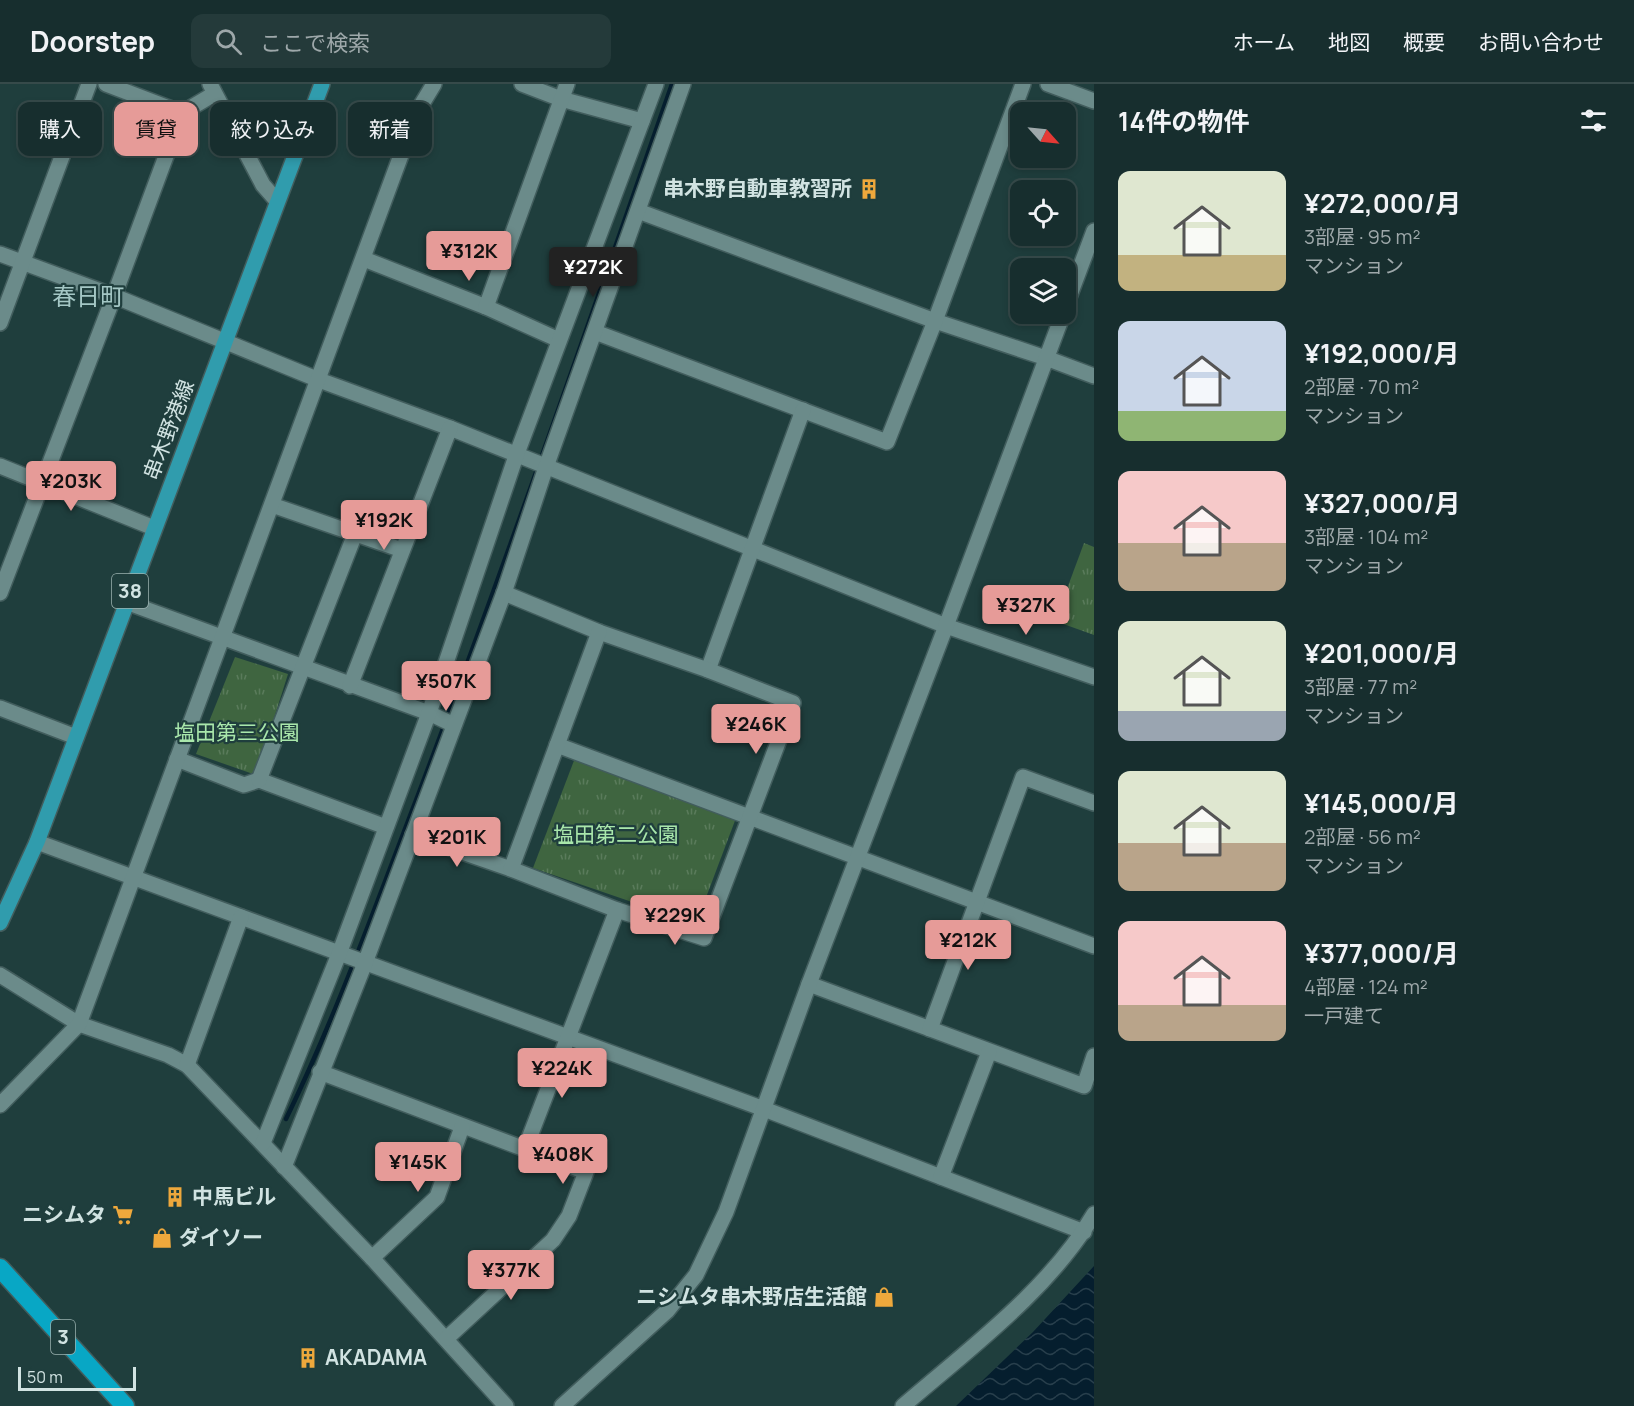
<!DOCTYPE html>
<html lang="ja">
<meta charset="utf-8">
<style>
:root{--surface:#172e2e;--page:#243a3a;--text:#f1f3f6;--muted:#9ea8aa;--line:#364a4a;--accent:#e69b98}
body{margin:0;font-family:Manrope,"Noto Sans JP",sans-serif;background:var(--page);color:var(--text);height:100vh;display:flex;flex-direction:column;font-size:22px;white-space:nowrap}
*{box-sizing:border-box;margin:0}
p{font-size:20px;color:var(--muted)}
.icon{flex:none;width:33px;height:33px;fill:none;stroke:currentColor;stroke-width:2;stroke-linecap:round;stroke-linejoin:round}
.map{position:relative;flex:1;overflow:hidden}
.side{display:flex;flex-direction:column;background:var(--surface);width:540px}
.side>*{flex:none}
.top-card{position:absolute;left:18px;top:18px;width:570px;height:54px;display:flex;gap:12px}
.needle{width:39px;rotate:117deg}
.tools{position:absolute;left:1010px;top:18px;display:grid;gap:12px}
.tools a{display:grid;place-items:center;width:66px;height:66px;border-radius:12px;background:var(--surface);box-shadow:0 3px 9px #0003,0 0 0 2px var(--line);font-size:30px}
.scale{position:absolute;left:18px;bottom:15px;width:118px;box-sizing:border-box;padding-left:6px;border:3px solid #d1e3e2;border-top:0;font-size:16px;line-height:21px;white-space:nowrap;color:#d1e3e2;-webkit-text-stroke:4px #1f3e3d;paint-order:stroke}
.price{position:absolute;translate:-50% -51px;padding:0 14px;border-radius:6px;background:var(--accent);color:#111;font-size:20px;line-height:39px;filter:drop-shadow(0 2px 3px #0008)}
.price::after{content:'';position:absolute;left:50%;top:36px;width:18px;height:14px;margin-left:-9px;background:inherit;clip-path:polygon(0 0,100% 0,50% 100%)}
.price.current{background:#222;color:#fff}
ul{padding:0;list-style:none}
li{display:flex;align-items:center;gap:18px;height:150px;padding:0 24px}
li span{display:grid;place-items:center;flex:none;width:168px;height:120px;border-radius:12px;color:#555}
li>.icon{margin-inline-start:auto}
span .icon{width:72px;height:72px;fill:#fffc;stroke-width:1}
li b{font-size:26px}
h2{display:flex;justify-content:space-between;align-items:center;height:72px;padding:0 24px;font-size:26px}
.tag{padding:0 21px;border-radius:12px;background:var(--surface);box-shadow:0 3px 9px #0003,0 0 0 2px var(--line);font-size:21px;line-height:54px}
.tag.current{background:var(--accent);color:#111}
header{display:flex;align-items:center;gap:36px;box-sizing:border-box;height:84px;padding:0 30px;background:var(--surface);border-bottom:2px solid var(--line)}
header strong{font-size:28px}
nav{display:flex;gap:33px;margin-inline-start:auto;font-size:21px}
.search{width:420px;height:54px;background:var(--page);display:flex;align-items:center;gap:15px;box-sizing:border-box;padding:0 21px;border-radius:12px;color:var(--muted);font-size:22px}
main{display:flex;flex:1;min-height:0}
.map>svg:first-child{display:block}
</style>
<header>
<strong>Doorstep</strong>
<div class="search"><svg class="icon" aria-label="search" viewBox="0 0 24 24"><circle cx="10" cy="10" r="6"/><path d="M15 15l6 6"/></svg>ここで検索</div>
<nav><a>ホーム</a><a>地図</a><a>概要</a><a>お問い合わせ</a></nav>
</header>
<main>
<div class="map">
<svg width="1094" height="1322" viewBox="0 0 1094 1322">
<defs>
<pattern id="park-tufts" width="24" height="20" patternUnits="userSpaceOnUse" patternTransform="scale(1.5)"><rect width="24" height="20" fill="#3f6540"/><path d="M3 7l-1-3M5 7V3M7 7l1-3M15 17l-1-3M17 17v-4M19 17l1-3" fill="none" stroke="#5a7b5b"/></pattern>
<pattern id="water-waves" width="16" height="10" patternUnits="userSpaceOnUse" patternTransform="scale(1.5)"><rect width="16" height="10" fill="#051e2e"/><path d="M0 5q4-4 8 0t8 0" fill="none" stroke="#283f4c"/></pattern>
</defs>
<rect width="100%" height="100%" fill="#1f3e3d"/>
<g fill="url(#park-tufts)">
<polygon points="1084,459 1094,463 1094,551 1055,537"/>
<polygon points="235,573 288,590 256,691 196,670"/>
<polygon points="575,674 736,734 696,840 533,784"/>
</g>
<polygon fill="url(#water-waves)" points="1094,1182 1094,1322 956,1322 1033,1248"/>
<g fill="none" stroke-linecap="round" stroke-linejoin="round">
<path stroke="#051e2e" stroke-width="4.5" d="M286,1035C337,930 376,820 418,711C507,476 589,238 672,0"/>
<g stroke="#425d5d" stroke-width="18">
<g id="minor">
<polyline points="106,0 182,29"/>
<polyline points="210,0 263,101 277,117"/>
<polyline points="522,0 561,15 642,37"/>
<polyline points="1048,0 1094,17"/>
<polyline points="638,127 935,237 1046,274 1094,292"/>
<polyline points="0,170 114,212 319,296 450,344 946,542 1094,593"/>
<polyline points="364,175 486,223 559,256"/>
<polyline points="486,223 567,0"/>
<polyline points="1065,224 1094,147"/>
<polyline points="0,239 89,0"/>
<polyline points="595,248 887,358 935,237 1023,0"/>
<polyline points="0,382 154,444"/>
<polyline points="272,421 402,466"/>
<polyline points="0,509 114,212 182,29 214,10"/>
<polyline points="126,518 429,629 454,641"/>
<polyline points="708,586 803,326"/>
<polyline points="350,602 450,344"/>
<polyline points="0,624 76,653"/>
<polyline points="557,661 1094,862"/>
<polyline points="177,675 244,701 259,696 386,743"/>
<polyline points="259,696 355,450"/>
<polyline points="413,751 511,785 617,826 704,854 793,619 708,586 599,548 504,509"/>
<polyline points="37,758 764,1025 1084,1148"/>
<polyline points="511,785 599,548"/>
<polyline points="0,891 79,940 168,971 187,981 372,1174 506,1322"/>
<polyline points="809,900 1084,1002 1094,972"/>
<polyline points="930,945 1023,693 1094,719"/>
<polyline points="187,981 241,833"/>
<polyline points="320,988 586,1088 569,1132 553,1156 447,1254"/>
<polyline points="0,1021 79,940 417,28 434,0"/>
<polyline points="263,1059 339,870 429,629 516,372 656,0"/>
<polyline points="525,1065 617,826"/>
<polyline points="284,1083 365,879 504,509 546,383 683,0"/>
<polyline points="941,1093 989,968"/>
<polyline points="372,1174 437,1113 462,1043"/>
<polyline points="562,1322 667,1227 696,1191 726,1128 809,900 946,542 1063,230"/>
<path d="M903,1322C969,1265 1050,1205 1094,1130"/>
</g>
</g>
<g stroke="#425d5d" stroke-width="18">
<polyline id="major" points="0,839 37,758 322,0"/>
</g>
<g stroke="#425d5d" stroke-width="21">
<polyline id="highway" points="0,1184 125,1322"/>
</g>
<use href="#minor" stroke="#6b8b8a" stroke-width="15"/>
<use href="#major" stroke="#309cad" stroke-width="15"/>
<use href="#highway" stroke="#08a7c5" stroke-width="18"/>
</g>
<defs>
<g id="building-bare" transform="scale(1.62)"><path d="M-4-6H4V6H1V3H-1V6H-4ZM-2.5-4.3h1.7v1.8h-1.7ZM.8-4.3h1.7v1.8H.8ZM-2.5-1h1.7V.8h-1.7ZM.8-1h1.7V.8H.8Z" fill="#eea83c" stroke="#1f3e3d" stroke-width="2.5" paint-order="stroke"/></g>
<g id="supermarket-bare" transform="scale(1.62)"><path d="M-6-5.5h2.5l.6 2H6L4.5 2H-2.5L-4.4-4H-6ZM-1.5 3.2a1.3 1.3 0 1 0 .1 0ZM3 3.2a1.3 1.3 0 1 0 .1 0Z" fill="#eea83c" stroke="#1f3e3d" stroke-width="2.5" paint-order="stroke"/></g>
<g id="shop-bare" transform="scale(1.62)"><path d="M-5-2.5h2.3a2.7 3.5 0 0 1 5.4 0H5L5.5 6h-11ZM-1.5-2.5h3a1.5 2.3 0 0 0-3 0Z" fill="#eea83c" stroke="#1f3e3d" stroke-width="2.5" paint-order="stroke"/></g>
</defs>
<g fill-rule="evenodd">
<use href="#building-bare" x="869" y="105"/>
<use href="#building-bare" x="175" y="1113"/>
<use href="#supermarket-bare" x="123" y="1131"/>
<use href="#shop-bare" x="162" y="1154"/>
<use href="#shop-bare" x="884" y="1213"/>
<use href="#building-bare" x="308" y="1274"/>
</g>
<g text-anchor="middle" stroke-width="4.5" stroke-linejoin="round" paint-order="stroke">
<g fill="#1f3e3d" stroke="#9cb2b0" stroke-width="1.5">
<rect x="112" y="490" width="36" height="34" rx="4.5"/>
<rect x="51" y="1236" width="24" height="34" rx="4.5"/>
</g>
<g font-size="20" font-weight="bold" fill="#d1e3e2">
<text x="130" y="514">38</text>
<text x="63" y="1260">3</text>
</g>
<g font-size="21" font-weight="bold" fill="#d1e3e2" stroke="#1f3e3d" text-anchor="end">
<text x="852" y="112">串木野自動車教習所</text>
<text x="192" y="1120" text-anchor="start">中馬ビル</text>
<text x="106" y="1138">ニシムタ</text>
<text x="179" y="1161" text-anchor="start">ダイソー</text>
<text x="867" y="1220">ニシムタ串木野店生活館</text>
<text x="325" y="1281" text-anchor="start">AKADAMA</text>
</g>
<g font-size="21" fill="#d1e3e2" stroke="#1f3e3d">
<text transform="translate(169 346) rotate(-69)" y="7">串木野港線</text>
</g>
<g font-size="21" fill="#a9e7ab" stroke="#1f3e3d">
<text x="237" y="656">塩田第三公園</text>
<text x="616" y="758">塩田第二公園</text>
</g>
<g font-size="24" fill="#a4c7c5" stroke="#1f3e3d">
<text x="88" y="221">春日町</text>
</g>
</g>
</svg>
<div class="tools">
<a><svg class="needle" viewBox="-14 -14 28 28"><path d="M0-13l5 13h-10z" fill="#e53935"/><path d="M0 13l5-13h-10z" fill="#9ea8aa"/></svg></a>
<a><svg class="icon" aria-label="locate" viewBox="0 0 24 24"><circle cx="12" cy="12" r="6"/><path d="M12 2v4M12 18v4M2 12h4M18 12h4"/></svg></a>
<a><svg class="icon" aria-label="layers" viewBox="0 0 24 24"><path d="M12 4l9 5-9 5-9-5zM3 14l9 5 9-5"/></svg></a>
</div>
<div class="scale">50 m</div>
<b class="price" style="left:469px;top:198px">¥312K</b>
<b class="price current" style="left:593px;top:214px">¥272K</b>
<b class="price" style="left:71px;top:428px">¥203K</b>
<b class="price" style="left:384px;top:467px">¥192K</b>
<b class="price" style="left:1026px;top:552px">¥327K</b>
<b class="price" style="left:446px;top:628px">¥507K</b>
<b class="price" style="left:756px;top:671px">¥246K</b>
<b class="price" style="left:457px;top:784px">¥201K</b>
<b class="price" style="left:675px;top:862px">¥229K</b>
<b class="price" style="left:968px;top:887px">¥212K</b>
<b class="price" style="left:562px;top:1015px">¥224K</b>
<b class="price" style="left:563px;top:1101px">¥408K</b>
<b class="price" style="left:418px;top:1109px">¥145K</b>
<b class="price" style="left:511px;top:1217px">¥377K</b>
<div class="top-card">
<a class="tag">購入</a>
<a class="tag current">賃貸</a>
<a class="tag">絞り込み</a>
<a class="tag">新着</a>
</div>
</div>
<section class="side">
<h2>14件の物件<svg class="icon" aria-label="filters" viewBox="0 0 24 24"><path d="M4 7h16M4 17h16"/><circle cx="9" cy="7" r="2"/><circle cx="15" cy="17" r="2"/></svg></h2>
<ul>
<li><span style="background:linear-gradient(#dfe7d0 70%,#c2b280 0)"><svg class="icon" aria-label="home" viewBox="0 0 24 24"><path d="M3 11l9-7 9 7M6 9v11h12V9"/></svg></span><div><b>¥272,000/月</b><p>3部屋 · 95 m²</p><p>マンション</p></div></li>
<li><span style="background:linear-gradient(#c9d6e8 75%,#8fb573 0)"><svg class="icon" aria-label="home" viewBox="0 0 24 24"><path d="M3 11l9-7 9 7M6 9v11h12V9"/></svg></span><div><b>¥192,000/月</b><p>2部屋 · 70 m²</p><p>マンション</p></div></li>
<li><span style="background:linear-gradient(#f6c9c9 60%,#b9a48a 0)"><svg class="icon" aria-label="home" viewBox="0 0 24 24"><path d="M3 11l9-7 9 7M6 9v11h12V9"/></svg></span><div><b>¥327,000/月</b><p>3部屋 · 104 m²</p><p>マンション</p></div></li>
<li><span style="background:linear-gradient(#dfe7d0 75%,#9aa5b1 0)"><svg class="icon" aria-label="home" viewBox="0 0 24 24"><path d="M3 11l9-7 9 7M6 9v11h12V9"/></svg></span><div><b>¥201,000/月</b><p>3部屋 · 77 m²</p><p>マンション</p></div></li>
<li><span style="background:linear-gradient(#dfe7d0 60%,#b9a48a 0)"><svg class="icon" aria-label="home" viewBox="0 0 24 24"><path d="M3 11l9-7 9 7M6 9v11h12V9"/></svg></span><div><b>¥145,000/月</b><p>2部屋 · 56 m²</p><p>マンション</p></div></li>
<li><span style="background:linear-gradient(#f6c9c9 70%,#b9a48a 0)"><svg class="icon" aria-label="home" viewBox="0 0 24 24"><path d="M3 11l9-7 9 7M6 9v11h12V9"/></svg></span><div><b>¥377,000/月</b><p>4部屋 · 124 m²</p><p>一戸建て</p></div></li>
</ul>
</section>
</main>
